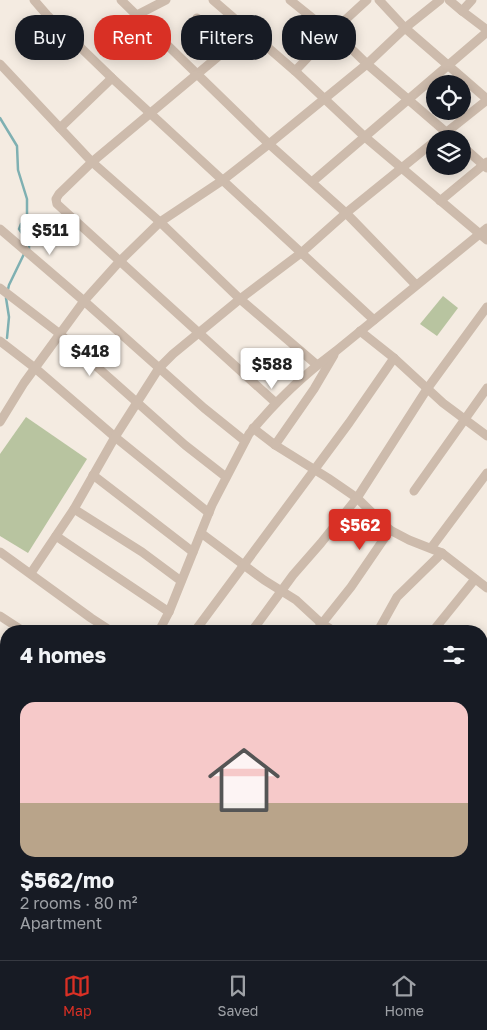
<!DOCTYPE html>
<meta charset="utf-8">
<style>
:root{--surface:#171b24;--page:#242831;--text:#f1f3f6;--muted:#9ea1a6;--line:#363941;--accent:#d93025}
body{margin:0;font-family:"Golos Text",sans-serif;background:var(--page);color:var(--text);height:100vh;display:flex;flex-direction:column;font-size:19px;white-space:nowrap}
*{box-sizing:border-box;margin:0}
p{font-size:16px;color:var(--muted)}
.icon{flex:none;width:28px;height:28px;fill:none;stroke:currentColor;stroke-width:2;stroke-linecap:round;stroke-linejoin:round}
.map{position:relative;flex:1;overflow:hidden}
.drawer{position:absolute;left:0px;top:625px;width:488px;height:335px;display:flex;flex-direction:column;background:var(--surface);border-radius:20px 20px 0 0;box-shadow:0 2px 12px #0003}
.drawer>*{flex:none}
.guide{position:absolute;left:15px;top:15px;width:458px;height:45px;display:flex;gap:10px}
.tools{position:absolute;left:426px;top:75px;display:grid;gap:10px}
.tools a{display:grid;place-items:center;width:45px;height:45px;border-radius:50%;background:var(--surface);box-shadow:0 2px 12px #0003;font-size:25px}
.price{position:absolute;translate:-50% -42px;padding:0 11px;border-radius:5px;background:#fff;color:#222;font-size:16px;line-height:32px;filter:drop-shadow(0 1px 2px #0008)}
.price::after{content:'';position:absolute;left:50%;top:30px;width:15px;height:11px;margin-left:-8px;background:inherit;clip-path:polygon(0 0,100% 0,50% 100%)}
.price.on{background:var(--accent);color:#fff}
ul{padding:0;list-style:none}
li{display:grid;align-content:center;gap:10px;height:265px;padding:0 20px}
li span{display:grid;place-items:center;height:155px;border-radius:15px;color:#555}
li>.icon{margin-inline-start:auto}
span .icon{width:90px;height:90px;fill:#fffc;stroke-width:1}
li b{font-size:21px}
h2{display:flex;justify-content:space-between;align-items:center;height:60px;padding:0 20px;font-size:21px}
.pill{padding:0 18px;border-radius:20px;background:var(--surface);box-shadow:0 2px 12px #0003;font-size:18px;line-height:45px}
.pill.on{background:var(--accent);color:#fff}
.dock{display:flex;justify-content:space-around;align-items:center;height:70px;border-top:1px solid var(--line);background:var(--surface);font-size:14px;color:var(--muted)}
.dock a{display:grid;justify-items:center;gap:2px}
.dock .on{color:var(--accent)}
.map>svg:first-child{display:block}
</style>
<div class="map">
<svg width="487" height="960" viewBox="0 0 487 960">
<rect width="100%" height="100%" fill="#f4ebe1"/>
<g fill="#b8c4a0">
<polygon points="443,296 458,308 437,336 420,324"/>
<polygon points="26,417 87,459 28,553 0,536 0,454"/>
</g>
<g fill="none" stroke-linecap="round" stroke-linejoin="round">
<polyline stroke="#7fb0b2" stroke-width="2.5" points="0,118 17,146 18,170 27,199 27,220 21,224 19,229 29,243 29,249 24,254 9,285 6,298 9,317 7,338"/>
<g stroke="#cdbbac" stroke-width="9">
<polyline points="34,0 47,15 112,78 374,320"/>
<polyline points="121,0 269,144 346,213 416,285"/>
<polyline points="213,0 295,71 365,137 487,240"/>
<polyline points="290,0 331,33"/>
<polyline points="379,0 405,28 487,99"/>
<polyline points="449,0 462,11 472,0"/>
<polyline points="462,11 487,30"/>
<polyline points="137,15 166,0"/>
<polyline points="197,18 221,46 220,55 92,162 59,194 56,199 57,204 276,403"/>
<polyline points="333,31 367,64 454,139"/>
<polyline points="0,64 92,162 160,222 240,299 317,365"/>
<polyline points="295,71 331,33 367,0"/>
<polyline points="60,128 112,78"/>
<polyline points="438,139 487,100"/>
<polyline points="462,146 487,168"/>
<polyline points="312,182 487,32"/>
<polyline points="440,201 487,162"/>
<polyline points="0,229 84,301 204,408 245,441"/>
<polyline points="0,288 60,334 185,445 226,477"/>
<polyline points="360,331 394,358 443,403 487,436"/>
<polyline points="0,341 35,368 115,437 209,513"/>
<polyline points="0,422 24,383 84,301 119,262 160,222 223,180 269,144 367,64 405,28 440,0"/>
<polyline points="253,428 275,445 328,478 357,498 390,530 409,540 442,553 487,588"/>
<polyline points="275,445 314,389 334,355"/>
<polyline points="93,475 193,552"/>
<polyline points="414,491 487,388"/>
<polyline points="74,509 142,552 181,581"/>
<polyline points="201,533 264,580 296,600 321,623 334,631"/>
<polyline points="56,536 169,612"/>
<polyline points="431,548 487,473"/>
<polyline points="0,552 91,618 111,631"/>
<polyline points="31,573 74,509 115,437 159,368 173,354 240,299 301,253 346,213 435,141"/>
<polyline points="0,616 23,631"/>
<path d="M159,631L169,612L212,505L249,434C274,403 303,375 336,351L487,228"/>
<polyline points="195,631 349,423 394,358"/>
<polyline points="252,631 293,575 321,543 357,498 427,389 487,307"/>
<polyline points="316,631 351,587 390,530"/>
<polyline points="378,631 397,597 442,553"/>
<polyline points="433,631 475,579"/>
<polyline points="0,670 6,675"/>
<polyline points="481,732 487,724"/>
<polyline points="0,752 6,741"/>
<polyline points="481,814 487,806"/>
<polyline points="0,868 6,857"/>
<polyline points="481,892 487,885"/>
<polyline points="130,954 138,960"/>
<polyline points="350,954 359,960"/>
<polyline points="113,960 116,954"/>
<polyline points="145,960 148,954"/>
<polyline points="301,960 306,954"/>
<polyline points="364,960 369,954"/>
<polyline points="486,960 487,959"/>
</g>
</g>
</svg>
<div class="tools">
<a><svg class="icon" aria-label="locate" viewBox="0 0 24 24"><circle cx="12" cy="12" r="6"/><path d="M12 2v4M12 18v4M2 12h4M18 12h4"/></svg></a>
<a><svg class="icon" aria-label="layers" viewBox="0 0 24 24"><path d="M12 4l9 5-9 5-9-5zM3 14l9 5 9-5"/></svg></a>
</div>
<b class="price" style="left:50px;top:256px">$511</b>
<b class="price" style="left:90px;top:377px">$418</b>
<b class="price" style="left:272px;top:390px">$588</b>
<b class="price on" style="left:360px;top:551px">$562</b>
<div class="guide">
<a class="pill">Buy</a>
<a class="pill on">Rent</a>
<a class="pill">Filters</a>
<a class="pill">New</a>
</div>
<section class="drawer">
<h2>4 homes<svg class="icon" aria-label="filters" viewBox="0 0 24 24"><path d="M4 7h16M4 17h16"/><circle cx="9" cy="7" r="2"/><circle cx="15" cy="17" r="2"/></svg></h2>
<ul>
<li><span style="background:linear-gradient(#f6c9c9 65%,#b9a48a 0)"><svg class="icon" aria-label="home" viewBox="0 0 24 24"><path d="M3 11l9-7 9 7M6 9v11h12V9"/></svg></span><div><b>$562/mo</b><p>2 rooms · 80 m²</p><p>Apartment</p></div></li>
</ul>
</section>
</div>
<nav class="dock">
<a class="on"><svg class="icon" aria-label="map" viewBox="0 0 24 24"><path d="M3 6l6-2 6 2 6-2v14l-6 2-6-2-6 2zM9 4v14M15 6v14"/></svg>Map</a>
<a><svg class="icon" aria-label="saved" viewBox="0 0 24 24"><path d="M7 4h10v16l-5-4-5 4z"/></svg>Saved</a>
<a><svg class="icon" aria-label="home" viewBox="0 0 24 24"><path d="M3 11l9-7 9 7M6 9v11h12V9"/></svg>Home</a>
</nav>
